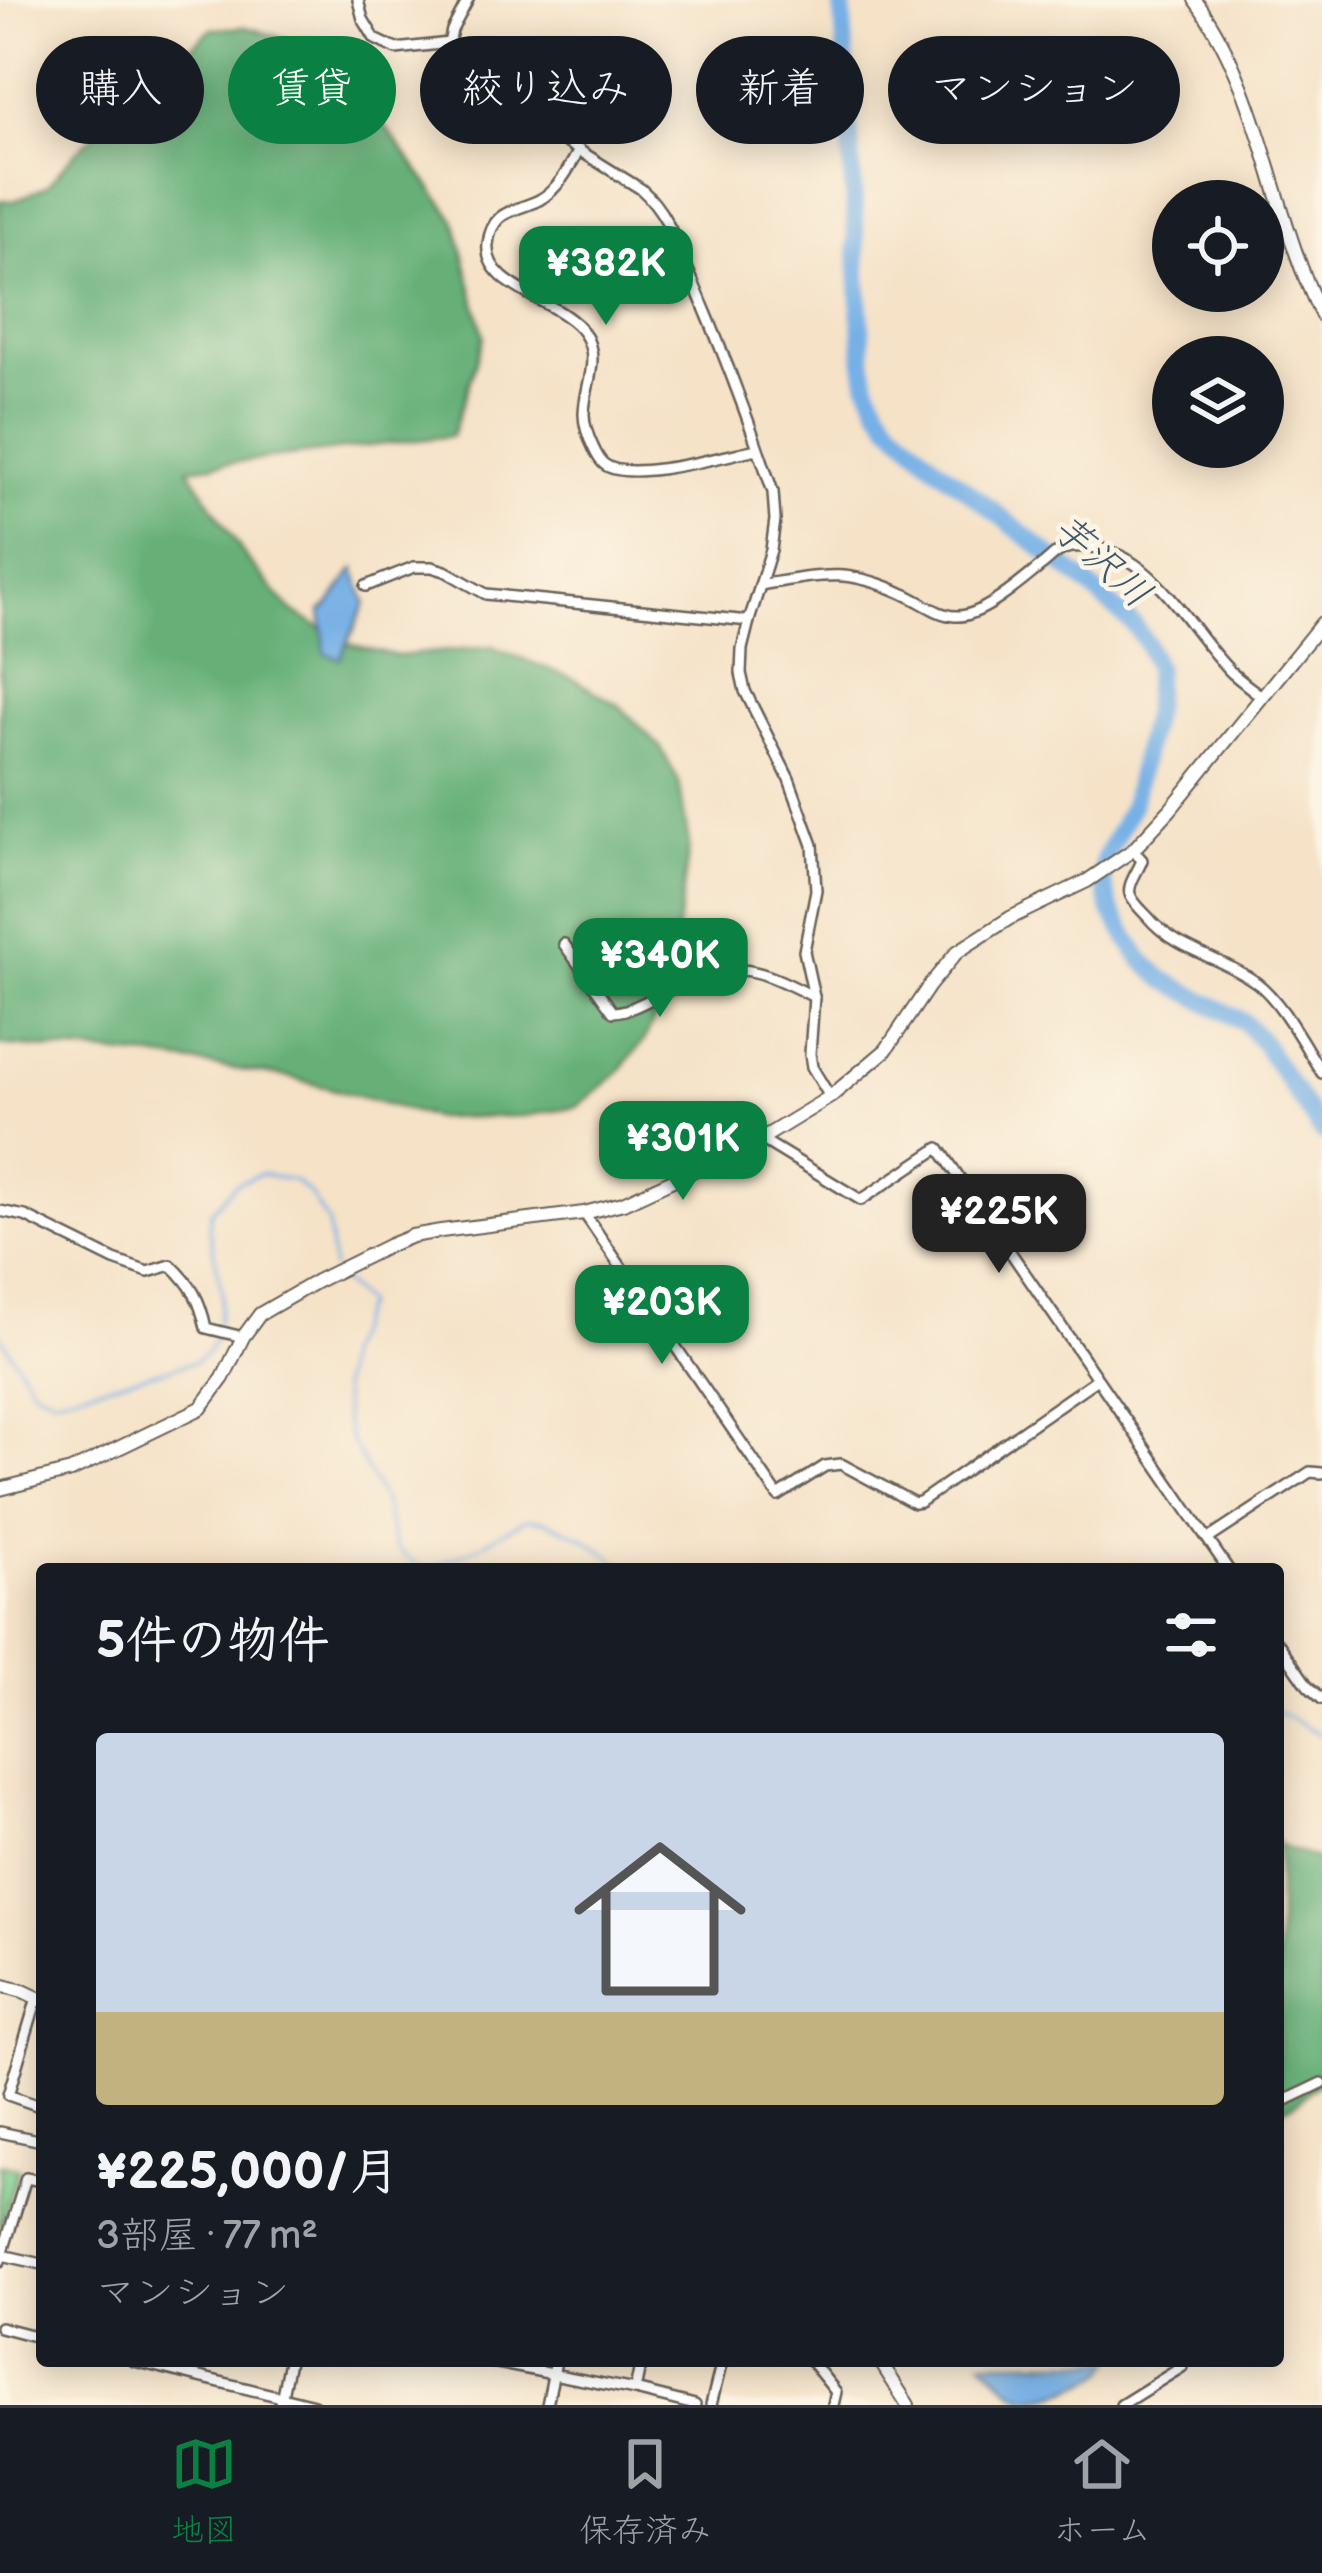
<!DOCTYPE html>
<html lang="ja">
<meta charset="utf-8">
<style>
:root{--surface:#171b24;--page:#20242c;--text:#f1f3f6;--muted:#9ea1a6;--line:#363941;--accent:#0b8043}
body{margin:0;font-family:"Balsamiq Sans","Klee One",sans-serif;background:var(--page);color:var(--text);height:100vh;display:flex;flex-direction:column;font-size:45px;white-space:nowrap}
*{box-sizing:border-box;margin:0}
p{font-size:39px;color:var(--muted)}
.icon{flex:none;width:66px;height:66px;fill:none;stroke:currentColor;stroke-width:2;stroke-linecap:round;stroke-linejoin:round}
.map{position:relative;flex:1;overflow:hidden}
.side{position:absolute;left:36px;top:1563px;width:1248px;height:804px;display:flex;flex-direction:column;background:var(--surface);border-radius:12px;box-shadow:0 6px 30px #0003}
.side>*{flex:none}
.top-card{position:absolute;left:36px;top:36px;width:1251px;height:108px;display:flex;gap:24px}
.fabs{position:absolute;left:1152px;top:180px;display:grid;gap:24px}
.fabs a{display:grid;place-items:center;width:132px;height:132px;border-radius:50%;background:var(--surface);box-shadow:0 6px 30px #0003;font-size:60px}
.price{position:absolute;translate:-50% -102px;padding:0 27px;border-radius:24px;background:var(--accent);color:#fff;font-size:39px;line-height:78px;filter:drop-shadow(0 3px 6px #0008)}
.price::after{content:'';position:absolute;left:50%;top:72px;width:36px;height:27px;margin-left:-18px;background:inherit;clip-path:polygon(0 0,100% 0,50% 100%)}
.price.current{background:#222;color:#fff}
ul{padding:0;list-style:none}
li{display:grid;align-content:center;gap:24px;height:636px;padding:0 60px}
li span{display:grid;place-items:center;height:372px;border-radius:12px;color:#555}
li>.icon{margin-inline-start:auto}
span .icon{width:216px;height:216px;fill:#fffc;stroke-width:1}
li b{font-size:51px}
h2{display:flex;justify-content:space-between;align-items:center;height:144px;padding:0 60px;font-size:51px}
.pill{padding:0 42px;border-radius:54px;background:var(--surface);box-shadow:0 6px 30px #0003;font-size:42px;line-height:108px}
.pill.current{background:var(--accent);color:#fff}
.tabs{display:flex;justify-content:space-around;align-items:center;height:168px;border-top:3px solid var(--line);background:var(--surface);font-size:33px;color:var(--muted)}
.tabs a{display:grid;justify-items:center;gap:6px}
.tabs .current{color:var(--accent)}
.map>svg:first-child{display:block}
</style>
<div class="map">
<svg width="1322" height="2405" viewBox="0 0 1322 2405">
<rect width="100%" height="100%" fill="#fcf5e5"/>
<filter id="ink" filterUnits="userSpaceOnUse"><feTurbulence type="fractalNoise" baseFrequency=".00833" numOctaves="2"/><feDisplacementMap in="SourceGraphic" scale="24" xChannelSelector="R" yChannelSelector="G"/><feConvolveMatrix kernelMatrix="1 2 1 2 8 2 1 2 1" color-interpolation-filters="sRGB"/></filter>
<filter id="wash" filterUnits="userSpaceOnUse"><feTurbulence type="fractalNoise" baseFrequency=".004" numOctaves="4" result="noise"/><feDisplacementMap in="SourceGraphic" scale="48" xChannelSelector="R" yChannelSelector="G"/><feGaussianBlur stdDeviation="2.7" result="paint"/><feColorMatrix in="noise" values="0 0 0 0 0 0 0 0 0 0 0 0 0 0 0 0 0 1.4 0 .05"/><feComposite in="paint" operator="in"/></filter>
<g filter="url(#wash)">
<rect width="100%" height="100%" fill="#f5e2c7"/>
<polygon fill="#7dcc8c" stroke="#4c7454" stroke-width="3" points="0,2164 18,2169 0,2230"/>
<g fill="#66b078" stroke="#41664a" stroke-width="3">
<polygon points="246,27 287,39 337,75 385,126 455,220 484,337 452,436 188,468 248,561 292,611 346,643 397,656 492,647 572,678 620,706 660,747 679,782 689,845 681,906 663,999 644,1041 615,1076 577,1107 524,1116 436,1118 289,1077 153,1057 0,1045 0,200 14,201 47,186 73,155 160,73 212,29"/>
<polygon points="1278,1843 1285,1848 1322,1861 1322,2079 1298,2101 1278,2111"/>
</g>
<g fill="#76b0e6" stroke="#496681" stroke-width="3">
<path d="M355,569L366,603L340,659L325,653L321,611C336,601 342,583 355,569Z"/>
<path d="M983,2361H1113C1103,2377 1091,2381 1074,2388C1023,2405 1018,2399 983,2361Z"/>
</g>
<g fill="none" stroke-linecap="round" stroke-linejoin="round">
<g stroke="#76b0e6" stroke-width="3">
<polyline points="337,1277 365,1304 344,1355 341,1389 344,1414 349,1437 383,1500 395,1548 420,1567 432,1567 472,1550 526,1519 545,1521 584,1538 628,1569"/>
<polyline points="218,1324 222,1292 209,1228 211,1211 236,1184 261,1174 293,1180 310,1194 328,1223 333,1269"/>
<polyline points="0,1335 33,1389 55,1398 195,1362 208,1352 217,1334"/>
<polyline points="1278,1712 1322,1735"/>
</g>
<polyline stroke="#76b0e6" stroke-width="18" points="842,0 863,358 867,382 878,406 891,424 936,466 1081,579 1134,625 1146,643 1156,668 1153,711 1132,805 1104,860 1102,879 1111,911 1140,958 1163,979 1244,1022 1262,1042 1322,1132"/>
</g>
</g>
<g filter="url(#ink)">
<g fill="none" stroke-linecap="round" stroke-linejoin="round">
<g stroke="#686158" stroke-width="14">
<g id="street">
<path d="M358,0L363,19L375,39L396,49L449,43L468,55L478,72L521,114L641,189C666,211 676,241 688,270C720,343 748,417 773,492L775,520L771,550L749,621L742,649L741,673L745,691L789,779L813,845L816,890L804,951L814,997L810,1054L812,1067L830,1097"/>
<polyline points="449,43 452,30 468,0"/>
<path d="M579,150C570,167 558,190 539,200C515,212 492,209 488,244C483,289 561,299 584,333C602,360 584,386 584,414C584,426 589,439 594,449C597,455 599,460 604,464C627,484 727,455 757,449"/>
<path d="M760,585C821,575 846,567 904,594C921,601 937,615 955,616C981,618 1021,582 1041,566C1052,558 1057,549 1072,547C1148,538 1186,628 1232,673C1241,681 1251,688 1261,696"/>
<polyline points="366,586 414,567 432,567 445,571 486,594 749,621"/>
<path d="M1133,850L1142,860C1139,870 1127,884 1130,894C1132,901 1142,911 1147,916C1177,952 1221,956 1257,983C1283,1003 1304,1046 1322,1073"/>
<path d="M564,944L613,1012C633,1011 649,999 667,991C733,960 750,964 814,997"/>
<polyline points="761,1139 861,1200 939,1148 1228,1569"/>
<path d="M0,1211L25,1216L114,1260L148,1272L171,1265C192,1285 200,1300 206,1328L243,1337"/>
<polyline points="584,1213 778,1496 825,1466 841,1464 914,1503 920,1502 1097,1379"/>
<polyline points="1208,1539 1310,1472 1322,1473"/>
<polyline points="1278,1643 1308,1686 1322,1699"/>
<polyline points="37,1998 8,2095 42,2107"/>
<polyline points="1278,2104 1322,2083"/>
<polyline points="0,2132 42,2141"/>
<polyline points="2,2255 42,2264"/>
<polyline points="0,2261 26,2178 42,2181"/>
<polyline points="0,2327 42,2338"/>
<polyline points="134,2361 314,2405"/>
<polyline points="486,2361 635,2390 695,2405"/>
<polyline points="811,2361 836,2392 833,2405"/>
<polyline points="635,2390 641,2361"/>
<polyline points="280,2405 289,2361"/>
<polyline points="547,2405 556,2361"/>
<polyline points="711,2405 722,2361"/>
<polyline points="1121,2405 1182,2367 1179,2361"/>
</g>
</g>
<g stroke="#686158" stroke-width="16">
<g id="secondary">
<path d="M1195,0C1262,91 1272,215 1322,316"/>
<polyline points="0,1489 71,1471 201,1408 223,1378 243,1337 260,1314 317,1281 390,1245 412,1236 441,1231 584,1213 623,1203 761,1139 830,1097 886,1050 929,986 957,952 1010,918 1087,881 1133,850 1170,810 1322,623"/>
<polyline points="0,1985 23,1991 42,2000"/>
<polyline points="880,2361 908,2405"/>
</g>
</g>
<use href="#street" stroke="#fff" stroke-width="9"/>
<use href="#secondary" stroke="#fff" stroke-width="12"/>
</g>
</g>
<g text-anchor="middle" stroke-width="9" stroke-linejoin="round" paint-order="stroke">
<g font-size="39" font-style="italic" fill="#40576d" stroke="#fcf5e5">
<text transform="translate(1103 560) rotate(42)" y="14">芋沢川</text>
</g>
</g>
</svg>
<div class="fabs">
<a><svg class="icon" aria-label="locate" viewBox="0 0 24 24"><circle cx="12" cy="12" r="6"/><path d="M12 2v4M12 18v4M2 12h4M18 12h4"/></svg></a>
<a><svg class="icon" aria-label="layers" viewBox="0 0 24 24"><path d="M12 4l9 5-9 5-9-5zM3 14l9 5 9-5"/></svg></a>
</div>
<b class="price" style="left:606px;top:328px">¥382K</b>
<b class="price" style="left:660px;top:1020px">¥340K</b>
<b class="price" style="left:683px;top:1203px">¥301K</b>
<b class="price current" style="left:999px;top:1276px">¥225K</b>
<b class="price" style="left:662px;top:1367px">¥203K</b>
<div class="top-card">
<a class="pill">購入</a>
<a class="pill current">賃貸</a>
<a class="pill">絞り込み</a>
<a class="pill">新着</a>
<a class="pill">マンション</a>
</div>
<section class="side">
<h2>5件の物件<svg class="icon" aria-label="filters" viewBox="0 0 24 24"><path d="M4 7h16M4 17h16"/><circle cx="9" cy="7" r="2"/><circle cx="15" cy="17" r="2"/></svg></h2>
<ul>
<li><span style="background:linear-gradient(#c9d6e8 75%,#c2b280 0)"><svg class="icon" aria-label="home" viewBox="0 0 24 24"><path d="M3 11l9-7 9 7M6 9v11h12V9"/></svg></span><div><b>¥225,000/月</b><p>3部屋 · 77 m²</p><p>マンション</p></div></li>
</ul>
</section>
</div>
<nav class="tabs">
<a class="current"><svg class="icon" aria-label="map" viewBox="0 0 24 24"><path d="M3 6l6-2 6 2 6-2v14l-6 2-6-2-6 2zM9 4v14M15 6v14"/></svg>地図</a>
<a><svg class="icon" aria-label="saved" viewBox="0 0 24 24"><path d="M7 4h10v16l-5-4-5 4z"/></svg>保存済み</a>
<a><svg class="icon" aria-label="home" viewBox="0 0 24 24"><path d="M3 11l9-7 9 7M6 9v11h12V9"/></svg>ホーム</a>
</nav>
